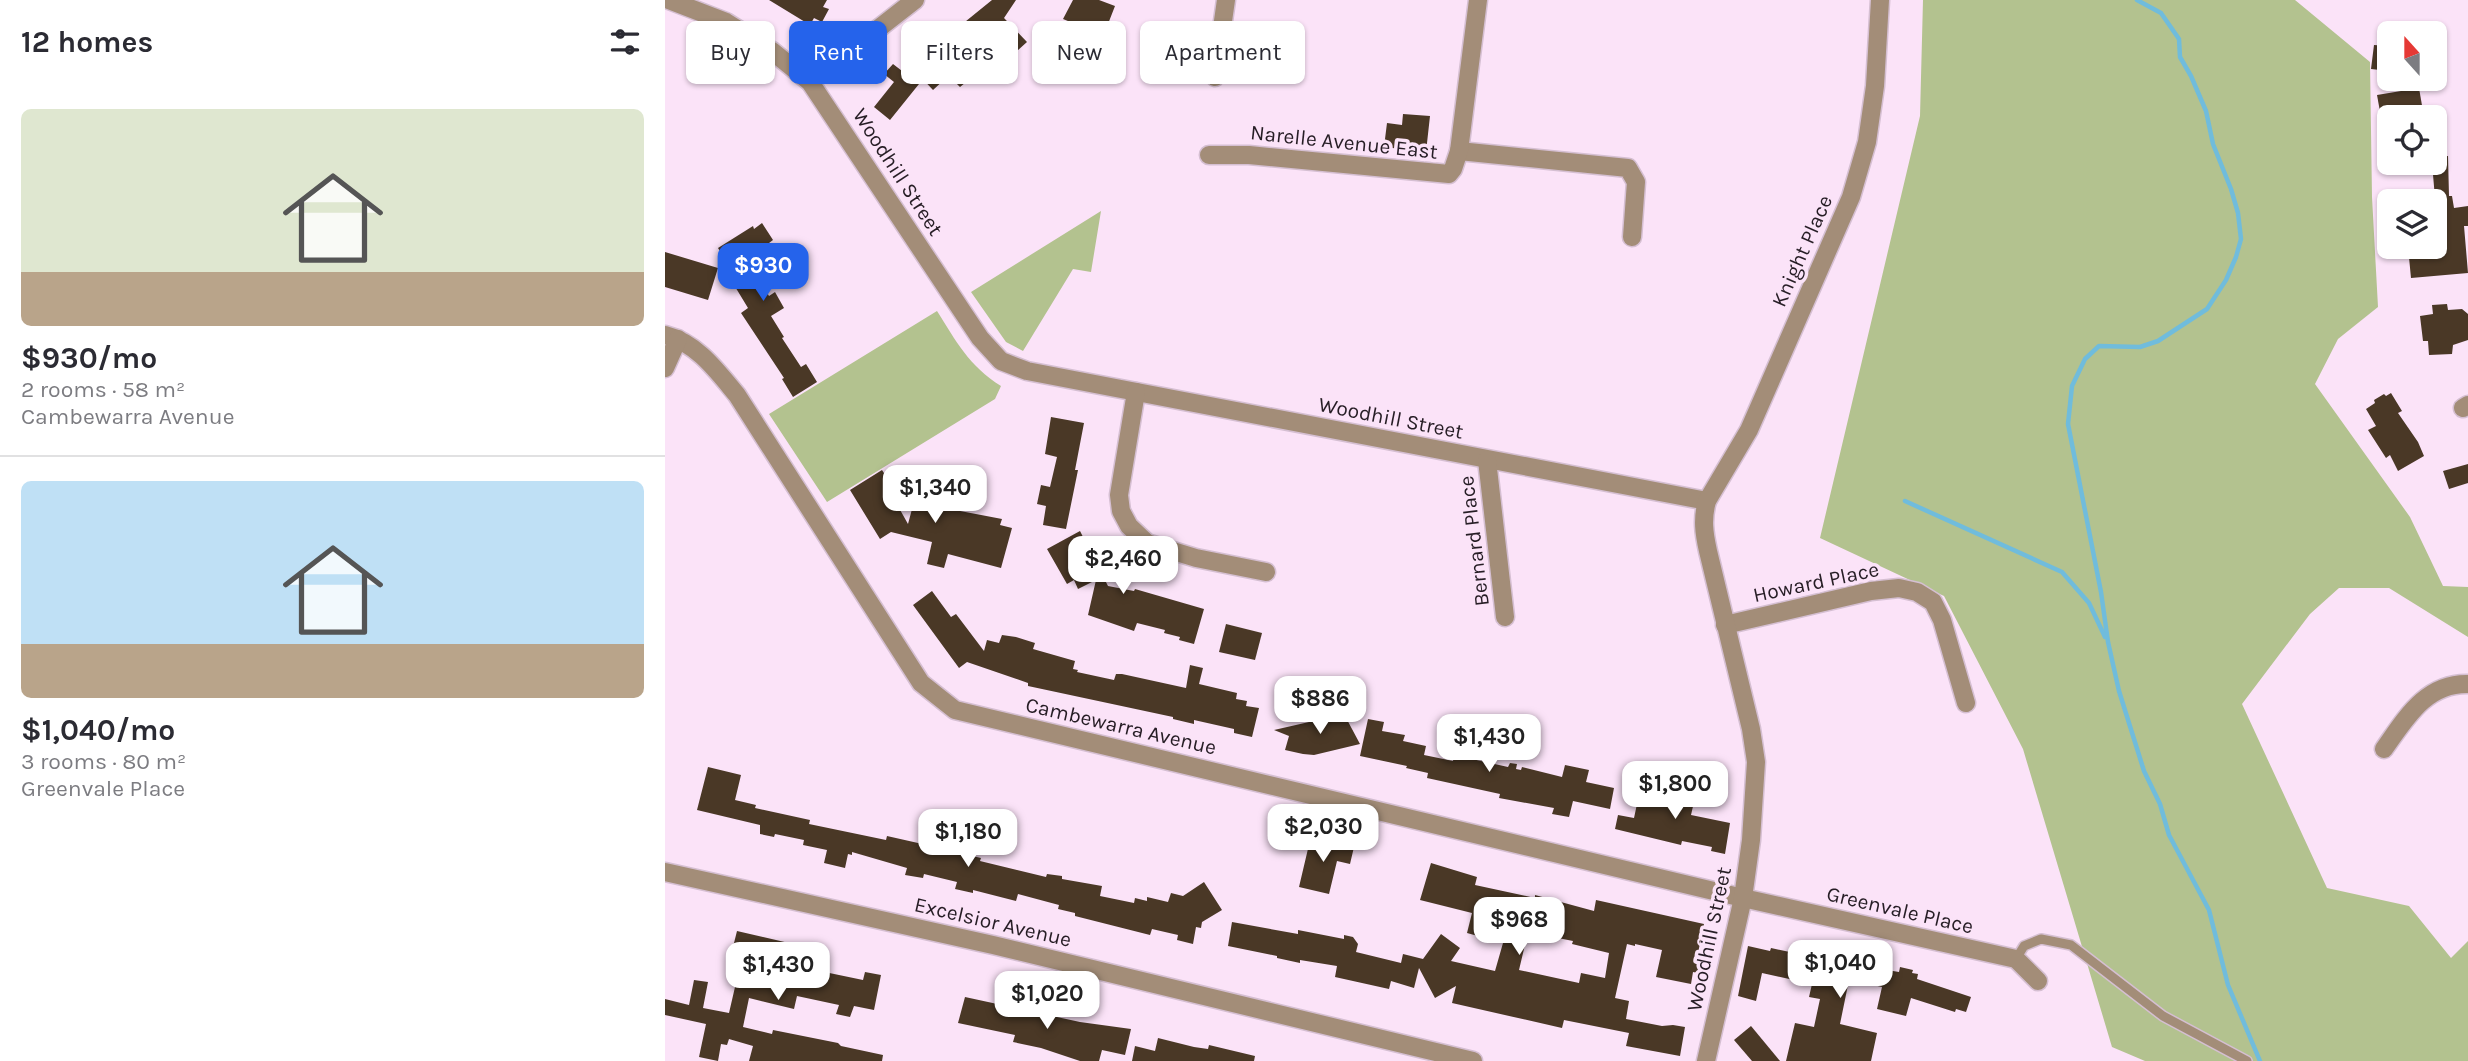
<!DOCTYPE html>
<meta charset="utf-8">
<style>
:root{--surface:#fff;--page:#f2f2f3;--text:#2b2b33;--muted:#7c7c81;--line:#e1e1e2;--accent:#2563eb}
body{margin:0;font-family:Karla,sans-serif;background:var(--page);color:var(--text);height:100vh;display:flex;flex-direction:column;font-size:26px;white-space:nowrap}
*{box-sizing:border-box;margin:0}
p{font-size:23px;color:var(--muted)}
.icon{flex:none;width:38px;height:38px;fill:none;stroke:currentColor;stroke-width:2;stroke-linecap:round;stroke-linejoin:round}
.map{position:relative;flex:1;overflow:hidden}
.details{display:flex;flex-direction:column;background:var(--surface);width:665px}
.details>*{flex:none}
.banner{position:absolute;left:21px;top:21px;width:665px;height:63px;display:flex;gap:14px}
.needle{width:46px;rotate:339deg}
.buttons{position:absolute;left:1712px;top:21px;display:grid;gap:14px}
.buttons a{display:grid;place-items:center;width:70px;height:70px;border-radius:10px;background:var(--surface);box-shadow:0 2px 5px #0004;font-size:35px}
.price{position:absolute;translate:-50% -60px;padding:0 16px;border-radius:14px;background:#fff;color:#222;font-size:23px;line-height:46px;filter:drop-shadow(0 2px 4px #0008)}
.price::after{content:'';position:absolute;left:50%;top:42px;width:21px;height:16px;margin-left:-10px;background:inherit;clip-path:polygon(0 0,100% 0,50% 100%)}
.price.active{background:var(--accent);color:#fff}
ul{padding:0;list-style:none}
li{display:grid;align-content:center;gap:14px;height:371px;padding:0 21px}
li+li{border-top:2px solid var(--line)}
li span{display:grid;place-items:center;height:217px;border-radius:10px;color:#555}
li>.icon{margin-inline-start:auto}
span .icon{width:126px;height:126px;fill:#fffc;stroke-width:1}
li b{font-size:30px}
h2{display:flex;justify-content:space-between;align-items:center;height:84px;padding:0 21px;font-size:30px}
.pill{padding:0 24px;border-radius:10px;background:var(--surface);box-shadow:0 2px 5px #0004;font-size:24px;line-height:63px}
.pill.active{background:var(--accent);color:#fff}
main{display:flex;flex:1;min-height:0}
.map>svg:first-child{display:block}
</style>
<main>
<section class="details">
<h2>12 homes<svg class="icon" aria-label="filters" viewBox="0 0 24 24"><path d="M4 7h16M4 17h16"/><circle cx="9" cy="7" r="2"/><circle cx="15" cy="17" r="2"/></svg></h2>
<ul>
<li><span style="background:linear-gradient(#dfe7d0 75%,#b9a48a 0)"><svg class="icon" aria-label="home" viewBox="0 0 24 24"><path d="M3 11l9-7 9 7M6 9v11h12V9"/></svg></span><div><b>$930/mo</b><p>2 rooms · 58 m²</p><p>Cambewarra Avenue</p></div></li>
<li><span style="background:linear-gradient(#bfe0f5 75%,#b9a48a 0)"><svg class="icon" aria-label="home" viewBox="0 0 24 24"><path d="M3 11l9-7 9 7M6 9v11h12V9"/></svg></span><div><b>$1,040/mo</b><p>3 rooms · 80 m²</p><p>Greenvale Place</p></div></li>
</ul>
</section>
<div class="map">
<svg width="1803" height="1061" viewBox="0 0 1803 1061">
<rect width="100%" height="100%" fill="#fbe3f8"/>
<g fill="#b3c28f">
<polygon points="1258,0 1630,0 1705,62 1707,197 1713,307 1673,339 1650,384 1745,517 1778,586 1803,587 1803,637 1724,588 1674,588 1645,614 1577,704 1662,888 1744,906 1786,958 1803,941 1803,1061 1480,1061 1447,1047 1358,749 1279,596 1155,538 1255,116"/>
<polygon points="436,211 426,272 408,269 358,351 341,342 306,292"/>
<path d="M272,311C291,341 304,366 336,386L330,399L162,502L104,414Z"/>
</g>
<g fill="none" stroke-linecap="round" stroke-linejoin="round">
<g stroke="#70bcdc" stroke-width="4.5">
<polyline points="1472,0 1496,13 1514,39 1515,57 1526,76 1541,111 1548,144 1566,189 1573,213 1576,239 1571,257 1561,280 1542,309 1493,341 1475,347 1434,346 1420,359 1407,386 1403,424 1436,592 1443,642 1454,691 1479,771 1495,804 1504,835 1544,910 1563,985 1595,1061"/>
<polyline points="1240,501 1397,572 1424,603 1440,637"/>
</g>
</g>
<g fill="#4a3826" fill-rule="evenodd">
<polygon points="104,0 162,0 158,7 164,9 157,22 149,18 145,25"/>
<polygon points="327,0 351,0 339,18 362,42 352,51 337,35 326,46 319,39 301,55 316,70 295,87 289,81 285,84 280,79 268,90 253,74 294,34 290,30"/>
<polygon points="408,0 434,0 450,6 443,24 438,22 428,43 410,35 415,26 398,19"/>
<polygon points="1709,45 1724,46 1724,71 1706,69"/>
<polygon points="228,64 254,84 225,120 209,107 229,82 219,74"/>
<polygon points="1754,88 1759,117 1716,117 1712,95"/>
<polygon points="738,114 765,116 761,152 719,147 722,123 737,125"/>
<polygon points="1783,156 1784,196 1787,196 1789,208 1803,206 1803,226 1799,226 1803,273 1746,278 1743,247 1769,247 1770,198 1767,163 1769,163 1769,157"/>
<polygon points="97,223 108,240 100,246 110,262 91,274 104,296 110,292 119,308 106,316 119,337 117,338 136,367 141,364 152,382 128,397 117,379 119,378 76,313 83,308 60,270 68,272 53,248 88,226 89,229"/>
<polygon points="0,252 53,268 43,300 0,287"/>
<polygon points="1782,304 1783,310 1797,309 1803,314 1803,340 1788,345 1787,354 1764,355 1763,341 1758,341 1755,316 1768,314 1767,305"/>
<polygon points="1726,393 1737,411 1733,413 1753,442 1759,456 1733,471 1725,455 1721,458 1703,430 1711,426 1701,409 1710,403 1709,400 1719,394 1721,396"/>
<polygon points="386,417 419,423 410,470 413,470 401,529 378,525 381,506 372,504 376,485 385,487 392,457 380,454"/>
<polygon points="1803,464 1803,483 1784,489 1778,471"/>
<polygon points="217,470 224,481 220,483 243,524 250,498 267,503 269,495 291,500 290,510 337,519 335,525 347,528 336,568 283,554 279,568 262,564 267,542 226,532 215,539 185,490"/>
<polygon points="415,531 443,586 469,591 470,589 539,609 529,644 514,640 515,637 499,633 500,630 472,623 469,631 423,615 431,580 413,589 409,580 402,584 382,549"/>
<polygon points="267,591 286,617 291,614 319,651 322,640 334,643 337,635 351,637 370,643 368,649 410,661 408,669 413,670 412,672 449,680 451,674 457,674 521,688 525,665 538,668 534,684 572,693 571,699 582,701 581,706 594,708 587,737 569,733 569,729 529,720 529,724 508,719 508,717 363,686 363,683 302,662 294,668 248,605"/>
<polygon points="561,624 597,633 590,660 554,652"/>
<polygon points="679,714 695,744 649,755 638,754 620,750 624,736 609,730"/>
<polygon points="703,719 719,722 717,731 740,735 738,741 761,746 759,755 788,761 789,755 843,767 845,763 852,764 851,769 856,770 857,767 897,777 900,765 924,770 921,782 949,788 945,809 908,801 904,817 887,814 889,808 834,798 835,794 762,778 763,773 741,768 742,766 695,756"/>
<polygon points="43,767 76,775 70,800 91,805 90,808 145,820 144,824 221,840 222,836 284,850 285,845 300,849 299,854 316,858 315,861 381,877 382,874 397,876 397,879 437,886 435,896 469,903 470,898 482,901 482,897 503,902 506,893 518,896 539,882 557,910 537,922 536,928 531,927 528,944 512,940 513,935 487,929 485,935 410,916 410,913 393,909 394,905 353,894 351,901 308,890 308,893 290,889 292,882 259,874 258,878 240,875 242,868 187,852 187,855 183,854 180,868 159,863 162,850 138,845 139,840 110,834 109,837 95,834 95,825 32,810"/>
<polygon points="1016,786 1032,789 1026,815 1065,823 1060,854 1046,851 1047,847 1017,841 1016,845 950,829 953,815 969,818 972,804 976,805 981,787 1013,795"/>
<polygon points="646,836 663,840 662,842 689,847 685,864 672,861 664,894 634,887"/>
<path d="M766,863L812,877L810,885L870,898V895L929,911L931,900L1039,924L1033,953L1042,954L1038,974L1028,972L1026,984L991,977L997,950L970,944V946L962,944L950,998L964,1001L961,1019L997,1026L1008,1025L1020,1027L1015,1056L961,1046L964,1033L899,1020L897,1028L787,1003L791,986L770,998L754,968L749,988L726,981L724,989L670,977L672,966L635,960V963L612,958V956L563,946L567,922L633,934V930L679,939V935L688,937L693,944L691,952L736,963L738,954L758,959L776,934L795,948L786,961L830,971L838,943L802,933L807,913L755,900ZM863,932L908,941L907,944L944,953L940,978L916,973L914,983L854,970Z"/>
<polygon points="72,931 154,950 150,970 198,980 200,972 216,975 209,1010 189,1006 185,1017 171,1014 174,1005 132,996 129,1009 84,998 78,1027 107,1034 108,1030 173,1043 176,1046 218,1055 217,1061 84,1061 88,1046 64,1039 62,1045 56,1044 53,1061 34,1057 41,1024 0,1015 0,999 24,1005 29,980 43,982 38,1008 64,1013 73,974 62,971"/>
<polygon points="1083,946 1105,951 1106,948 1153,958 1153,956 1167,960 1167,958 1222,970 1234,972 1235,967 1248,970 1247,973 1253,974 1252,979 1306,997 1301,1012 1291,1009 1290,1012 1246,998 1241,1016 1212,1009 1217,987 1184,980 1175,1024 1212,1033 1206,1061 1121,1061 1130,1023 1149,1027 1155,999 1144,997 1147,984 1097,973 1091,1001 1073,996"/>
<polygon points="300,997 415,1022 466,1029 460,1055 437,1050 434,1061 415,1061 376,1048 348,1042 350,1035 293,1023"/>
<polygon points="1086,1026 1115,1061 1087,1061 1069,1040"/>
<polygon points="493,1038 529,1047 543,1049 544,1045 590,1056 589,1061 467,1061 470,1046 490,1051"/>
</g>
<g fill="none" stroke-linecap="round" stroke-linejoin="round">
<g stroke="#d5bfd2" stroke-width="12">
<polyline id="service" points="1351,959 1359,946 1376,939 1406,945 1498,1016 1582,1061"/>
</g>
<g stroke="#d5bfd2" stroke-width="21">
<g id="minor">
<polyline points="4,0 61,22 107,51 145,82 295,308 315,338 336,361 362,371 1042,501"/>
<polyline points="550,77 561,0"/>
<polyline points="145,82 250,0"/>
<polyline points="794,151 963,168 971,182 967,237"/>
<polyline points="544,155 584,155 784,174 788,169 794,151 813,0"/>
<path d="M0,335C32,343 52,371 72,395L256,683L290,710L1078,898L1351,959L1373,981"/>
<polyline points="0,368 13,339"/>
<polyline points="471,392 454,495 456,511 464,526 482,543 531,558 601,572"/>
<polyline points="1798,408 1803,405"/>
<polyline points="822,460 840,617"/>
<polyline points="1060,625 1206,591 1234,588 1252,592 1268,602 1277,620 1301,703"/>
<path d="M1719,749C1741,718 1761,683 1803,684"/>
<polyline points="0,872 328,945 808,1061"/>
<path d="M1041,1061L1078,898L1086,840L1091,762L1086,729L1043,551C1039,533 1037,519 1042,501L1084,430L1186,197L1202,142L1210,86L1215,0"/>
</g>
</g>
<use href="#service" stroke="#a38d78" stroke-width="9"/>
<use href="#minor" stroke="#a38d78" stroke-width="18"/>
</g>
<g text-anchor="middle" stroke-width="7" stroke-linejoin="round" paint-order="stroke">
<g font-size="21" fill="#261d25" stroke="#fbe3f8">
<text transform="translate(679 142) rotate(6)" y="7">Narelle Avenue East</text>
<text transform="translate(233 172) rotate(57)" y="7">Woodhill Street</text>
<text transform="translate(1137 251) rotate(-66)" y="7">Knight Place</text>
<text transform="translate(726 418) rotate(11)" y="7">Woodhill Street</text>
<text transform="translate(809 541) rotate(-97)" y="7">Bernard Place</text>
<text transform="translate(1151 582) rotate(-12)" y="7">Howard Place</text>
<text transform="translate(456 726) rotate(13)" y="7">Cambewarra Avenue</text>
<text transform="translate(1235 910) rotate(13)" y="7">Greenvale Place</text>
<text transform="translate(328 922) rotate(13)" y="7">Excelsior Avenue</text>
<text transform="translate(1044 939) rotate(-78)" y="7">Woodhill Street</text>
</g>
</g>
</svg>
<div class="buttons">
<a><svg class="needle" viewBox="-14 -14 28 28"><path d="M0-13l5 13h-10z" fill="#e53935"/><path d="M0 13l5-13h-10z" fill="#7c7c81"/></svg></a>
<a><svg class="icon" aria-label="locate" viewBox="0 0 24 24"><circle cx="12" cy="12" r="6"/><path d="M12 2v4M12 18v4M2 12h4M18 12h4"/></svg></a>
<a><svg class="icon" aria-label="layers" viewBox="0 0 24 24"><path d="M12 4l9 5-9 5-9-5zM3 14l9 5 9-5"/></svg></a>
</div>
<b class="price active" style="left:98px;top:303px">$930</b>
<b class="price" style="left:270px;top:525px">$1,340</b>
<b class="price" style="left:458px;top:596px">$2,460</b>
<b class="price" style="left:655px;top:736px">$886</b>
<b class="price" style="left:824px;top:774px">$1,430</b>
<b class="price" style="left:1010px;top:821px">$1,800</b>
<b class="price" style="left:658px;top:864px">$2,030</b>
<b class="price" style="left:303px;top:869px">$1,180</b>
<b class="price" style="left:854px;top:957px">$968</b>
<b class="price" style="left:1175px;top:1000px">$1,040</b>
<b class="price" style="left:113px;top:1002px">$1,430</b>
<b class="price" style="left:382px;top:1031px">$1,020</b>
<div class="banner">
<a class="pill">Buy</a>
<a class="pill active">Rent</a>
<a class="pill">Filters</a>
<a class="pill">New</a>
<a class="pill">Apartment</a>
</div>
</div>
</main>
